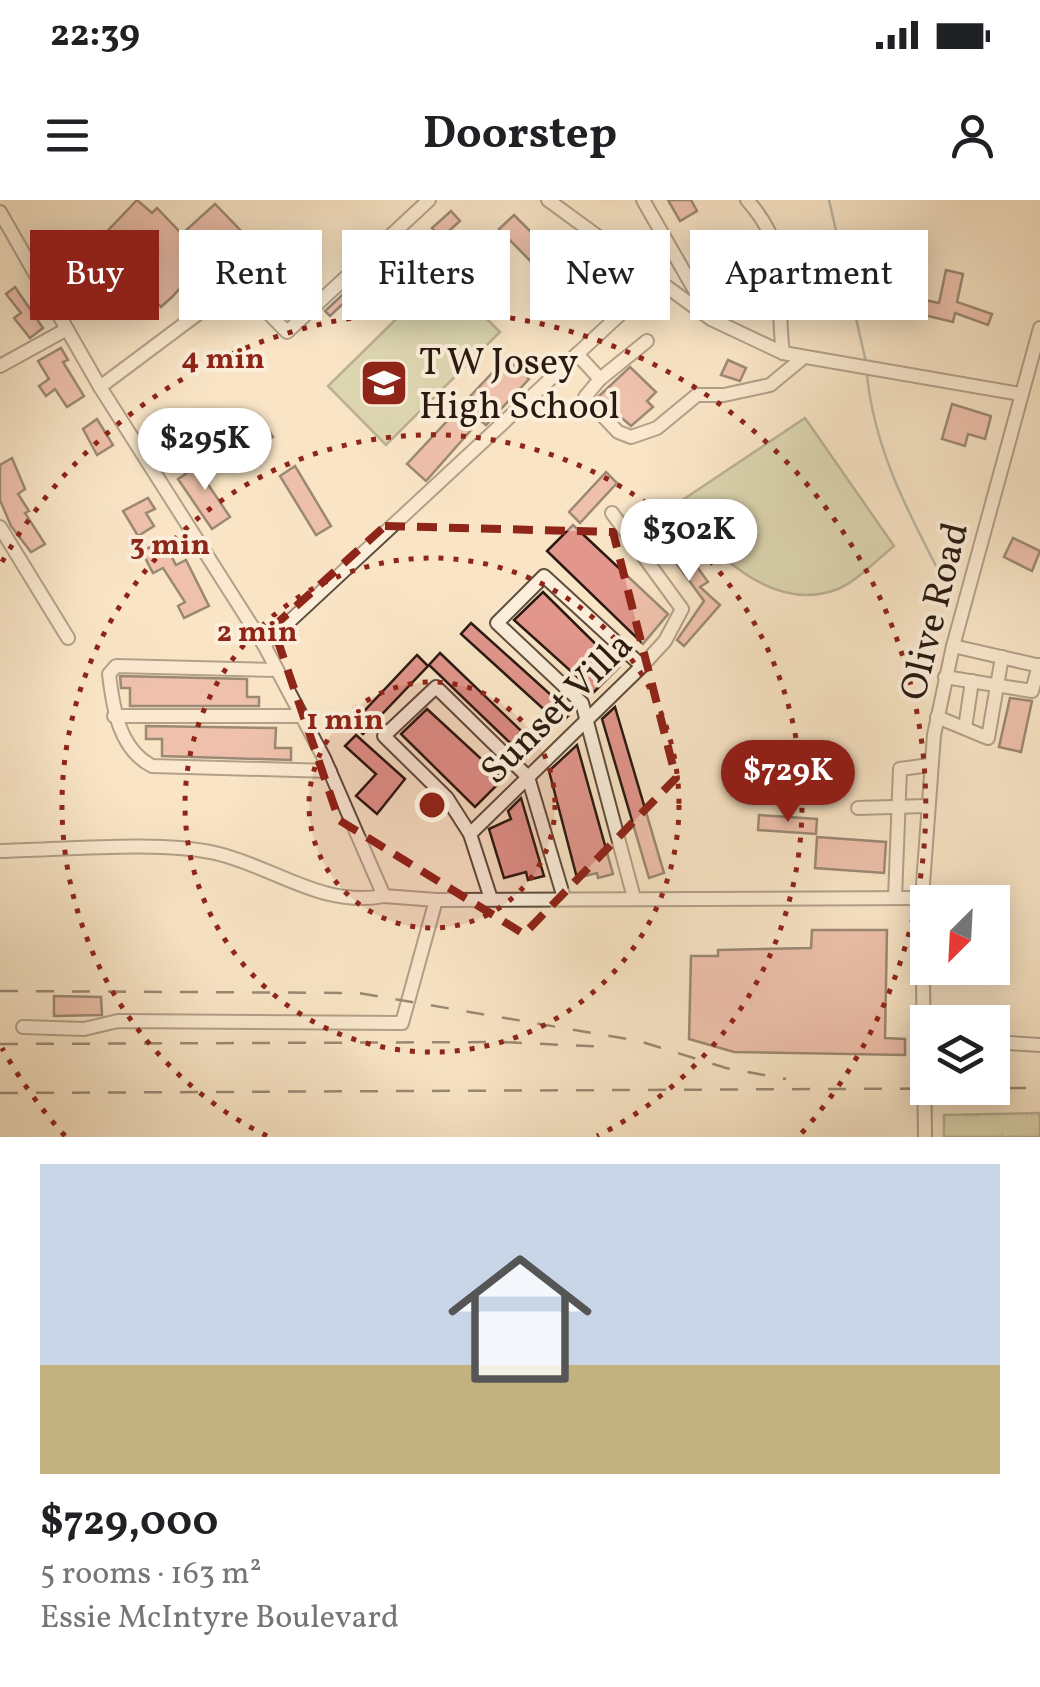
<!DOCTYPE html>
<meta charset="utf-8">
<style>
:root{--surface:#fff;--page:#f2f2f2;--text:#202124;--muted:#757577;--line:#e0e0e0;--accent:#8f2418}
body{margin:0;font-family:Vollkorn,serif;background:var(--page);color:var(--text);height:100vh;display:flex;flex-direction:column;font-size:38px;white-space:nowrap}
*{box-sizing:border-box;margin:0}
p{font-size:32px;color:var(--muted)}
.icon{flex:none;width:55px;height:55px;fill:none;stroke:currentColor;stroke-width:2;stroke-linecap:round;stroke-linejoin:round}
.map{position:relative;height:937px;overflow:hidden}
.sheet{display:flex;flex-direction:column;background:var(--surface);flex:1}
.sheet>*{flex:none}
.hud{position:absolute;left:30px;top:30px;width:980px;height:90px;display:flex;gap:20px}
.needle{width:65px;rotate:204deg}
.fabs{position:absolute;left:910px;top:685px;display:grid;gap:20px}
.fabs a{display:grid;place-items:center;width:100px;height:100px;border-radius:0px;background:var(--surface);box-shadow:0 5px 25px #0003;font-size:50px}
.price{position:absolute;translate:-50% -85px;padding:0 22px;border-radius:35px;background:#fff;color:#222;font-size:32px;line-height:65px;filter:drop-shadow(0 2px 5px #0008)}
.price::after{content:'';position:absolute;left:50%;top:60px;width:30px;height:22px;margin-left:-15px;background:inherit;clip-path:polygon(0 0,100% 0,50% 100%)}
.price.active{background:var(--accent);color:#fff}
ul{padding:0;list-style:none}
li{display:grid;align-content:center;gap:20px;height:530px;padding:0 40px}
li+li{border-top:2px solid var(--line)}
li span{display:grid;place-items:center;height:310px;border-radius:0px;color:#555}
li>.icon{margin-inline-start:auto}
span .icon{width:180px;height:180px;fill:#fffc;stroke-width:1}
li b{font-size:42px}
.tag{padding:0 35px;border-radius:0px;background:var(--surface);box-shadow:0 5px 25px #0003;font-size:35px;line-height:90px}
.tag.active{background:var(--accent);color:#fff}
.status{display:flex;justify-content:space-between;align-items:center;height:70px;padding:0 50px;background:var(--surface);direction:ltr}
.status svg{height:28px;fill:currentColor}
header{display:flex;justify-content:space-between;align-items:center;height:130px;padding:0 40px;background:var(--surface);font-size:45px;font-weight:700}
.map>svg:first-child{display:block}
</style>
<div class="status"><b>22:39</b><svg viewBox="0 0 49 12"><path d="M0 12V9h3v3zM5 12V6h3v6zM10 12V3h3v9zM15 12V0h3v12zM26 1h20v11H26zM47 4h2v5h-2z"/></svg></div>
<header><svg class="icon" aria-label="menu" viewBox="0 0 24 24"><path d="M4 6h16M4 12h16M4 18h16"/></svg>Doorstep<svg class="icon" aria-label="person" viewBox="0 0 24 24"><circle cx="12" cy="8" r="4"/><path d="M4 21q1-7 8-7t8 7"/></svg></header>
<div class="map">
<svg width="1040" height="937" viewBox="0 0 1040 937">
<defs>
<pattern id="park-tufts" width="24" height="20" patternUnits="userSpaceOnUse" patternTransform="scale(2.5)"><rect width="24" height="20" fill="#bbc597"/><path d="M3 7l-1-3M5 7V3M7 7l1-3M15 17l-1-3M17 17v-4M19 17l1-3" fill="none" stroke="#a1a981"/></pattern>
</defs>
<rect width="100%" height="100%" fill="#f9e5c6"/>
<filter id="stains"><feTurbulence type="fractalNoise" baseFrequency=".002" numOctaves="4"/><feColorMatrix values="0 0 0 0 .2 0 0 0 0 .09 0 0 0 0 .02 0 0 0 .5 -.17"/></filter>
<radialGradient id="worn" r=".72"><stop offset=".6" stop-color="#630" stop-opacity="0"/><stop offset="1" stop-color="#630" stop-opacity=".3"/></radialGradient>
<g fill="#bbc597" stroke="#726f54" stroke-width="2.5">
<polygon points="442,74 500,132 386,245 328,186"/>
<path d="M805,218L894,346C877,360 858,380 838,389C772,415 711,351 675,305Z"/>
</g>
<polygon fill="url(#park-tufts)" stroke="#726f54" stroke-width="2.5" points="1040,913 1040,937 944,937 944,915"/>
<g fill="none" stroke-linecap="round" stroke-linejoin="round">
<g stroke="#707c77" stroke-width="2.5">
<polyline points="829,0 866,162"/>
<path d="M867,175C875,255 913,321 949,391"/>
</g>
</g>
<g fill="#e2968c" stroke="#2a1910" stroke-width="2.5">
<polygon points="137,0 152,13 157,8 182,34 215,4 246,36 222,59 206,43 192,55 202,64 172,97 161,107 150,95 135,110 96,69 110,56 97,42"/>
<polygon points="668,0 691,0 697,11 680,21"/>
<polygon points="451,11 460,21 441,38 432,28"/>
<polygon points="514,15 564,65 549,80 499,29"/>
<polygon points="793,63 812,65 810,89 819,90 817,106 797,104 799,81 791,80"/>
<polygon points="946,70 963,74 957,102 992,114 988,125 955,113 953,122 903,110 906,96 939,103"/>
<polygon points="366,73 370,78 330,116 325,111"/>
<polygon points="15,87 43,128 30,138 14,118 21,113 6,94"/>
<polygon points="61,148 68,160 63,162 84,196 67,207 55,189 46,196 39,186 49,179 38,161"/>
<polygon points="506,158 529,179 486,225 480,220 426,281 407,264"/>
<polygon points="728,160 746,168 740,181 721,175"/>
<polygon points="630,167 656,192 647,201 653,207 631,226 598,197"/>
<polygon points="952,204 991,216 985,239 968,234 965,246 942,239"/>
<polygon points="97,219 113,245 97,255 83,229"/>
<polygon points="264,224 273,237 242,257 233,243"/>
<polygon points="218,253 223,261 201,274 230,317 212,329 178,279"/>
<polygon points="12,258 25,289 18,294 29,311 25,313 45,344 31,352 11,326 0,300 0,265"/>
<polygon points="295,266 331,326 316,335 280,276"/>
<polygon points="606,272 617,283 580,323 569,312"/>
<polygon points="148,298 155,309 146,313 154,326 138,336 123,311"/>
<polygon points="573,325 668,414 643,444 547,351"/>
<polygon points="668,327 708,382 700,387 720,405 684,446 677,440 704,401 656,335"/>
<polygon points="1013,338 1040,351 1032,371 1004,357"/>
<polygon points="150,347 154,355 167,348 176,365 186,360 209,406 184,418 178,406 185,402 163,368 153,373 142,352"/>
<polygon points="543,392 619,467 594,492 514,420"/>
<polygon points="471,423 571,513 560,524 461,434"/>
<polygon points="440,453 537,546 526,558 429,465"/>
<polygon points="417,455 428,466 363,534 352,524"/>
<polygon points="120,476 247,479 247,497 259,497 259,506 130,506 130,488 121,488"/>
<polygon points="1010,498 1032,501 1021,552 999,547"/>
<polygon points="615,507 664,673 649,678 602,519"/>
<polygon points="427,509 503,579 475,607 401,534"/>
<polygon points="146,526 276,528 275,548 291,548 291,560 162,556 162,539 146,539"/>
<polygon points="356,535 405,579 377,614 356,596 376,574 345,546"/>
<polygon points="577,545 613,674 598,678 597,673 577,678 549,571"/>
<polygon points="521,598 544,676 528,680 526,672 504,678 489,629 511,619 508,611"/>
<polygon points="759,615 817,619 816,634 758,630"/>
<polygon points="817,637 886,642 884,673 815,668"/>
<polygon points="812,730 887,730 885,838 905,839 905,855 734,852 689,839 691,756 718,756 718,750 811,748"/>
<polygon points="54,796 101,797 102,815 54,816"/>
</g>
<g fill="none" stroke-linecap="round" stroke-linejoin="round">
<g stroke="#5e4c3e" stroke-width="16">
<g id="minor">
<polyline points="548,0 711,119 783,153 1020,194"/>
<polyline points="643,0 709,115"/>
<path d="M747,0C794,52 774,89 783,153"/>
<polyline points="0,12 100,187 264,445 324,558 384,696 436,700 922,698"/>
<polyline points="239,83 287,132 429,0"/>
<polyline points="577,154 600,179 585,197 618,232 631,237 657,228 697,195 724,195 770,185 804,157"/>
<polyline points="0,166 67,129"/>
<polyline points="600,179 647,141"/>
<polyline points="100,187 239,83 267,56 314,107"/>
<polyline points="0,327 68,438"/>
<polyline points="264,445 657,80"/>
<polyline points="953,446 1040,466"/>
<path d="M277,470L116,466L109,474C113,508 119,549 152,566L330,571"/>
<polyline points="945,477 1032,491 1039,465"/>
<polyline points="114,516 302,516"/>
<polyline points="937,517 988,538 1002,457"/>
<polyline points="965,528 972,481"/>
<polyline points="858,608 926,606"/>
<polyline points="470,634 447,598 384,536 436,487 528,577 564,698"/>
<path d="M0,651C59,650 160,640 215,653C273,666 321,708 384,696"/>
<polyline points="634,698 582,503 497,423 544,376 642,466"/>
<polyline points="895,698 900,569 930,565"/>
<polyline points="491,699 470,634 642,466 665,441 682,409 612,313"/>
<polyline points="23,827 84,829 118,821 402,823 436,700"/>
<polyline points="992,842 1040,845"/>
<polyline points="925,937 922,698 934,535 953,446 1040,128"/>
</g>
</g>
<use href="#minor" stroke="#fbeeda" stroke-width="12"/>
<g stroke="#2a1910" stroke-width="2.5" stroke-dasharray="18 18" stroke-linecap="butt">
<polyline points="0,791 359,793 639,841 726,868 786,879"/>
<polyline points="0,844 502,842 608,847"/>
<polyline points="0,893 1040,888"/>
</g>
</g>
<path d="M0 0H1040V937H0ZM385,326L613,332L676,578L524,734L339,620L273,427Z" fill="#f9e5c6" fill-opacity=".55" fill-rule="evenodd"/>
<path fill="none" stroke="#8f2418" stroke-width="8" stroke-dasharray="20 12" stroke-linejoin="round" d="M385,326L613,332L676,578L524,734L339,620L273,427Z"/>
<circle cx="432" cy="605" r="123" fill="#8f2418" fill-opacity=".12"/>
<g fill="none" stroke="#8f2418" stroke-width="5" stroke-dasharray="5 10">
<circle cx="432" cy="605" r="123"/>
<circle cx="432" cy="605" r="247"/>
<path d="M267 936A370 370 0 1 1 597 936"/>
<path d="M65 936A494 494 0 0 1 2 848M2 362A494 494 0 1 1 799 936"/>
</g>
<defs>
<g id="school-square" transform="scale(2.5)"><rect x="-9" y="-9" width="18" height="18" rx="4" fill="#8f2418" stroke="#fbeeda"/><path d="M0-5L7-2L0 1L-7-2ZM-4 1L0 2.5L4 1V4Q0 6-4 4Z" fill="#fff"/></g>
</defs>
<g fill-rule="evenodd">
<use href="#school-square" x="384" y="183"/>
</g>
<g text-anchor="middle" stroke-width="8" stroke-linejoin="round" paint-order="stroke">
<g font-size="38" fill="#2a1910" stroke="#fbeeda" text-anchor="start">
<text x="419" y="174">T W Josey<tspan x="419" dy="44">High School</tspan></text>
</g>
<g font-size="38" fill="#2a1910" stroke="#fbeeda">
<text transform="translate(933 411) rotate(-76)" y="13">Olive Road</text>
<text transform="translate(556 507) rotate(-45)" y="13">Sunset Villa</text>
</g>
</g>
<circle cx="432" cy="605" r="15" fill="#8f2418" stroke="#fbeeda" stroke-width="5"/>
<g font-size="30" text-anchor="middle" font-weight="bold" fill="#8f2418" stroke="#fbeeda" stroke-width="8" stroke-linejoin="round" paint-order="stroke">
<text x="223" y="168">4 min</text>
<text x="170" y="354">3 min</text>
<text x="257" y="441">2 min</text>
<text x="345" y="529">1 min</text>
</g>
<rect width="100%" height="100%" filter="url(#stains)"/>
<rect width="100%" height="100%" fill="url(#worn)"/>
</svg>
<div class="fabs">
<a><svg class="needle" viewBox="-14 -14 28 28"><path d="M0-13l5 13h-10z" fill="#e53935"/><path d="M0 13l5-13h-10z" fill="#757577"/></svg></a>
<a><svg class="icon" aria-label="layers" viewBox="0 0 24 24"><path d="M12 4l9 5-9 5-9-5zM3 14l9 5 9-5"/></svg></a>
</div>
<b class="price" style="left:205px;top:293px">$295K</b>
<b class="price" style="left:689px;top:384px">$302K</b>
<b class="price active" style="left:788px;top:625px">$729K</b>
<div class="hud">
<a class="tag active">Buy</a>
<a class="tag">Rent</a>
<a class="tag">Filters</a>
<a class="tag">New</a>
<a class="tag">Apartment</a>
</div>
</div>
<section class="sheet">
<ul>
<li><span style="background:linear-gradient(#c9d6e8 65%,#c2b280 0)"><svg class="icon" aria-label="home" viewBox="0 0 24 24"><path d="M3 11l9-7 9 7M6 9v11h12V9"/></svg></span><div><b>$729,000</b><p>5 rooms · 163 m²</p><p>Essie McIntyre Boulevard</p></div></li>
</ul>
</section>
